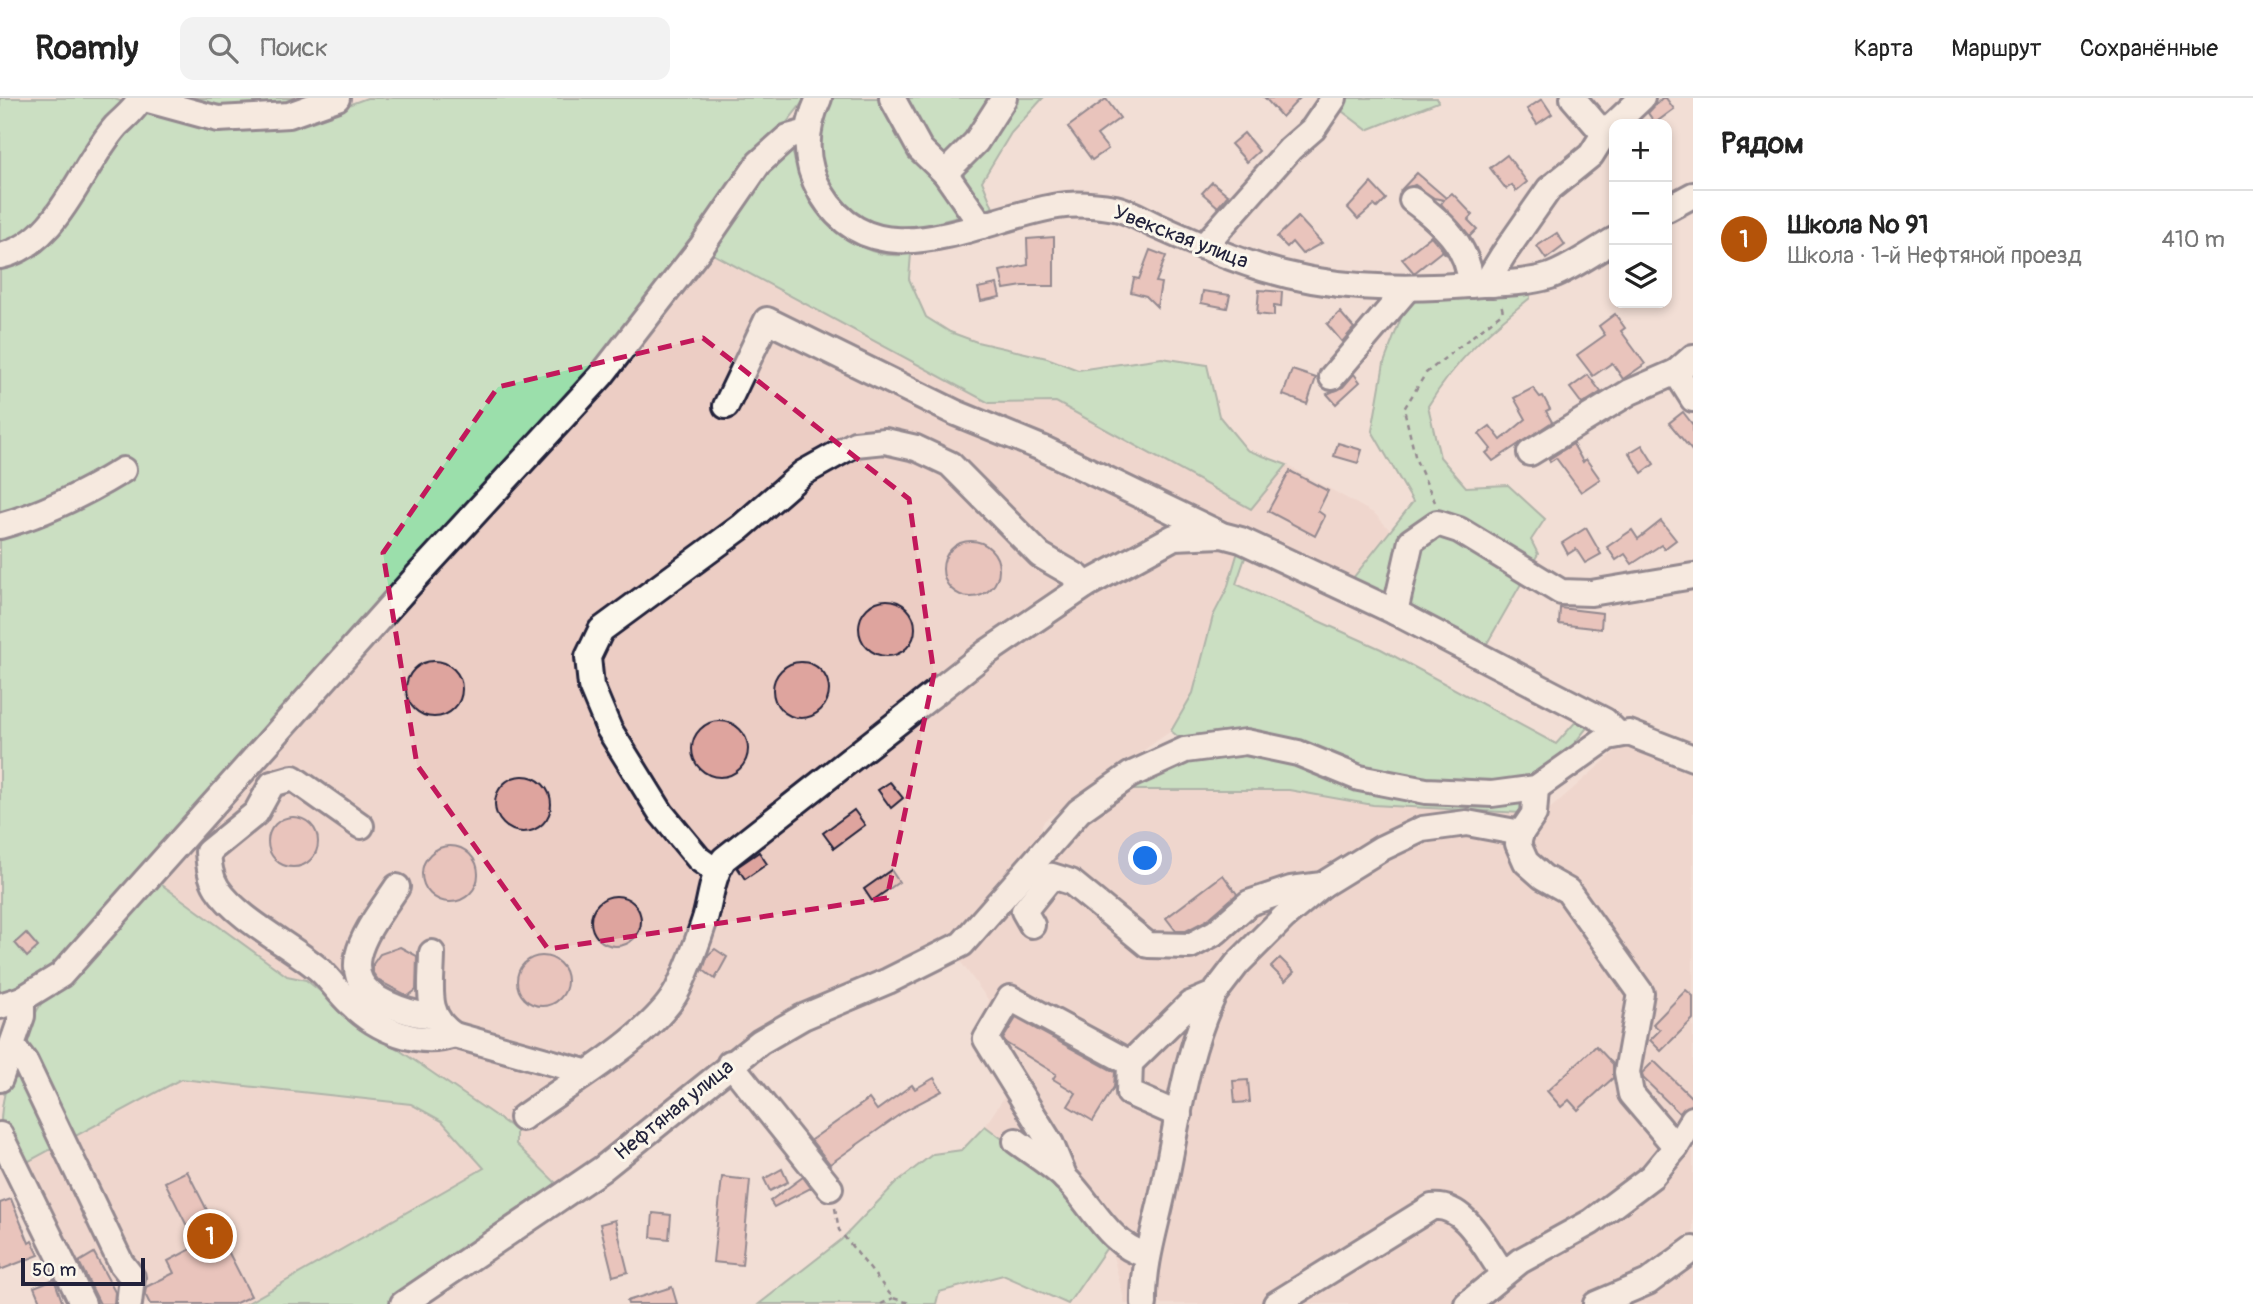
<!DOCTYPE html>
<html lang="ru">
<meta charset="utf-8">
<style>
:root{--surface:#fff;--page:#f2f2f2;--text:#222;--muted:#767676;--line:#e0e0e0;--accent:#b45309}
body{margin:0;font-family:Pangolin,sans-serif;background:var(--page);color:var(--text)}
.controls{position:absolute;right:21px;top:21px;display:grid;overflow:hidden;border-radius:14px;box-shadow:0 4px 10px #0003}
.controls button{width:63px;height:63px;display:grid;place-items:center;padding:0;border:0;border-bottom:2px solid var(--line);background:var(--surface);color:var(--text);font:35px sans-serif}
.scale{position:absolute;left:21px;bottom:18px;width:124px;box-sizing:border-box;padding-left:7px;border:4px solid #22223b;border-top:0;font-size:19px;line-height:24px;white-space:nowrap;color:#22223b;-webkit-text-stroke:5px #fbf7ec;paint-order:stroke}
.you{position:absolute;left:1146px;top:761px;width:24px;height:24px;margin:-18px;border:5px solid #fff;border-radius:50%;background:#1a73e8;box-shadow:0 0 0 10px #1a73e833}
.badge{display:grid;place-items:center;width:46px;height:46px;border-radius:50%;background:var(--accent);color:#fff;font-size:23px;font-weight:700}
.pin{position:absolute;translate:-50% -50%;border:4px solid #fff;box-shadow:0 2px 7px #0006}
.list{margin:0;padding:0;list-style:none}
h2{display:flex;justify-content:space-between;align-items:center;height:91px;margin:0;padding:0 28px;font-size:30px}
h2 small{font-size:23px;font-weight:400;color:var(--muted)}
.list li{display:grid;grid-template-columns:46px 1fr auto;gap:21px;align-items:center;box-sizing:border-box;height:98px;padding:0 28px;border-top:2px solid var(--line)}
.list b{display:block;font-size:26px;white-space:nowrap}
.list p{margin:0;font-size:23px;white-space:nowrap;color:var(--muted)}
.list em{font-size:23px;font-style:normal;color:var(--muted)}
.icon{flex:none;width:38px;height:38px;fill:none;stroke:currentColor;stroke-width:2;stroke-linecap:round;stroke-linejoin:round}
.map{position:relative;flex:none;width:1693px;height:1206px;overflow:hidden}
header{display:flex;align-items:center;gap:42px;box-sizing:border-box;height:98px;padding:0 35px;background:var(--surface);border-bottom:2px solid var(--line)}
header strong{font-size:33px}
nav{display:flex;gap:38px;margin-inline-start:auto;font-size:24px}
.search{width:490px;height:63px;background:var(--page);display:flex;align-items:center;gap:18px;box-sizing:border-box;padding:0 24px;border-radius:14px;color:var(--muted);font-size:26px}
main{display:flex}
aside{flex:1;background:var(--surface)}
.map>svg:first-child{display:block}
</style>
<header>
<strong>Roamly</strong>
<div class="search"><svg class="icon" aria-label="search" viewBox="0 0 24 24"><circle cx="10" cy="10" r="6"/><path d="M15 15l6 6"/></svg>Поиск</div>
<nav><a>Карта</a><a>Маршрут</a><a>Сохранённые</a></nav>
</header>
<main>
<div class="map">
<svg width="1693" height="1206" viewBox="0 0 1693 1206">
<rect width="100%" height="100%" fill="#f2ded5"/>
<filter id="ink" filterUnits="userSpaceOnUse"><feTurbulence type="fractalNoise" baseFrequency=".0143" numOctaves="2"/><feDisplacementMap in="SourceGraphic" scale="14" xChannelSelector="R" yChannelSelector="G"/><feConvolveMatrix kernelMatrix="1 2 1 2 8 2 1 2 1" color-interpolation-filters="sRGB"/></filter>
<g filter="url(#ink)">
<g fill="#eccdc4">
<polygon points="713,156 989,305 1056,304 1251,411 1287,367 1375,416 1390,432 1350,484 1244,434 1227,491 1213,518 1193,595 1171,633 1044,723 1033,750 964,828 928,855 705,979 559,1088 516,1045 516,1032 367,930 306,882 287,879 158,784 610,287"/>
<polygon points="1625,645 1693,677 1693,1206 1125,1206 1110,1145 1053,1079 985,1028 1009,992 974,944 989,903 960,863 1036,772 1126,692 1289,692 1373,707 1544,716"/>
<polygon points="181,981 411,1006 442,1023 485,1070 246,1206 88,1206 20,1068"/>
</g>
<g fill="#9bdfab" stroke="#5e8073" stroke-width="2">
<polygon points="0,0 112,0 173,22 218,32 294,27 367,0 806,0 600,263 53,870 0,899"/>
<path d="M170 0H302C261 16 213 9 170 0Z"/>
<polygon points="829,0 1043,0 1011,35 982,83 993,110 900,134 857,121 821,77 816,49"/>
<polygon points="1333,0 1437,0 1438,4 1367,32 1338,10"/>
<path d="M790 51C799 62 796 75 802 87 822 126 863 165 911 156L909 181 926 219 950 234 977 244 1047 260 1078 272 1162 260 1207 267 1219 318 1247 352 1287 367 1251 411 1056 304 989 305 713 156 751 85Z"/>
<path d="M1529 191 1530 200C1487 234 1457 261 1428 308L1440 359 1466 389 1508 387 1545 421 1531 442 1538 456 1485 549 1350 484 1413 404 1372 333 1384 265 1409 199Z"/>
<polygon points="1239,450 1247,454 1236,486 1381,551 1556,646 1579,620 1590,626 1569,652 1521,684 1428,683 1363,670 1299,642 1244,634 1186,645 1171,633 1193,595 1213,518 1227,491"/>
<polygon points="1248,653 1521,703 1521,715 1373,707 1289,692 1126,692 1190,661"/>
<path d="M158 784 287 878 306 882 367 930 516 1032V1046L559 1088 388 1206H246L484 1070 442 1023 411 1006 181 981 20 1068C13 1055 4 1041 1 1028 0 988 26 927 48 895Z"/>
<polygon points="985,1028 1053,1079 1110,1145 1068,1206 1003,1177 939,1194 936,1206 759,1206 841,1142 897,1084 933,1056 962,1052"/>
</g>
<g fill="#dea49e" stroke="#22223b" stroke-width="2">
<polygon points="1265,0 1300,0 1282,19"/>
<polygon points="1662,0 1666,0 1674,11 1655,25 1648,15"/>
<polygon points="1106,1 1120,20 1097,37 1108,51 1092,62 1068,29"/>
<polygon points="1542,1 1552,16 1537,26 1527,11"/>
<polygon points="1244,35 1259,53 1247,64 1231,46"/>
<polygon points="1507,57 1527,84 1516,93 1512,87 1506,91 1490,70"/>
<polygon points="1417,75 1446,100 1452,95 1473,117 1468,122 1477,131 1470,138 1441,106 1444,102 1434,100 1415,87 1400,93"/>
<polygon points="1212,84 1228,97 1218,109 1202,95"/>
<polygon points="1371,85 1386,101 1377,110 1374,107 1358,121 1348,110"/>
<polygon points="1298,119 1322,145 1302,156 1292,144 1287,149 1277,139"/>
<polygon points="1557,135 1565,147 1546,161 1537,148"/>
<polygon points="1431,138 1447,157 1442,153 1414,175 1402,161"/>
<polygon points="1054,139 1054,188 1023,188 1004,191 1000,173 1028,167 1027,141"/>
<polygon points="1150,152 1166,158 1156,184 1161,185 1157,209 1146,198 1131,194 1134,180 1139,181"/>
<polygon points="997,186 1000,199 981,203 978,190"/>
<polygon points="1259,192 1282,194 1281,209 1274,208 1274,218 1257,216"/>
<polygon points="1203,193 1230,197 1227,210 1201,205"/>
<polygon points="1340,214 1354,230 1342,244 1327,226"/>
<polygon points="1615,216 1625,230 1621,233 1645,266 1623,281 1612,265 1593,278 1577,257 1605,237 1599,228"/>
<polygon points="1292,272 1316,280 1307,306 1283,297"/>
<polygon points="1354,276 1360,284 1336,306 1327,296 1343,289"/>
<polygon points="1588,277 1601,294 1582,306 1570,290"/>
<polygon points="1533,290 1540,299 1543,298 1550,311 1546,313 1552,324 1493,363 1486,355 1491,351 1479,336 1490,328 1501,342 1526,321 1514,300"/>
<polygon points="1683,314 1693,327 1693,354 1669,325"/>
<polygon points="1338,345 1362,352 1358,365 1334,358"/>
<polygon points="1573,346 1583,364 1586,361 1600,381 1581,394 1556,360 1550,364 1549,361"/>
<polygon points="1642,347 1654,366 1642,375 1629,355"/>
<polygon points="1290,373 1328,393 1318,413 1325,418 1315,438 1268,413"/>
<polygon points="1661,423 1676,442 1664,451 1661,447 1632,466 1625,456 1616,462 1607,449 1632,432 1638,441"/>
<polygon points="1586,430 1601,456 1585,465 1576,451 1568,456 1562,445"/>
<circle cx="971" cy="471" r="28"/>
<circle cx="887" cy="530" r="28"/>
<polygon points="1560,510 1602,515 1601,531 1559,526"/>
<circle cx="434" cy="591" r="28"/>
<circle cx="801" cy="592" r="28"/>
<circle cx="720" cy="651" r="28"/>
<circle cx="523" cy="706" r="28"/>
<polygon points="890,684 903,700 891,710 878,692"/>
<polygon points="854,712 865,727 834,750 823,735"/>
<circle cx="293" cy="744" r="25"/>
<circle cx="450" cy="776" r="28"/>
<polygon points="759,754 767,766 745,781 737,769"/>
<polygon points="891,772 899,784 872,803 864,791"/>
<polygon points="1223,777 1237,796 1207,822 1186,833 1176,833 1166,820"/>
<circle cx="616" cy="823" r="25"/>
<polygon points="26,835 38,849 27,859 15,845"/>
<polygon points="400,849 417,858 416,892 408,898 379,883 373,875 373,866 380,856"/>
<polygon points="715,851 727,859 715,881 703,872 708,857"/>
<circle cx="542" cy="883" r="25"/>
<polygon points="1280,860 1294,874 1285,883 1271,869"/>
<polygon points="1686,892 1693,898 1693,921 1661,953 1650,942 1660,932 1653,926"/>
<polygon points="1016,920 1115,974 1114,989 1093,1023 1068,1008 1076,995 1053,981 1056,976 1006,945 1003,941"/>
<polygon points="1596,948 1613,966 1613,980 1578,1012 1569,1002 1561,1009 1547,993"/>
<polygon points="1654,963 1693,1001 1693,1006 1679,1015 1643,980 1642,975"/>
<polygon points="934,980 942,993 906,1012 830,1066 811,1042 869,1001 877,1012 912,987 915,991"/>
<polygon points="1248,982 1250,1004 1235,1005 1233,983"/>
<polygon points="782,1071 788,1084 770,1093 764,1081"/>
<polygon points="187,1073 251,1198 234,1206 150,1206 145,1196 146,1189 174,1175 168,1163 197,1148 165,1084"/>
<polygon points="722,1079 750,1082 742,1167 713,1164"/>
<polygon points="803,1079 811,1090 774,1109 770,1103"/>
<polygon points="11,1101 29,1145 32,1143 39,1157 0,1172 0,1105"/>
<polygon points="653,1115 671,1117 669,1141 651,1139"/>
<polygon points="615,1122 628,1174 613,1178 600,1126"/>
<polygon points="94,1155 115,1194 114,1206 100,1206 79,1164"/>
<polygon points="54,1181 63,1206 41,1206 34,1189"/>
<polygon points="672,1189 677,1206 628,1206 627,1203"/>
</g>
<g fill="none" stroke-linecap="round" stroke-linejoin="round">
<g stroke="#22223b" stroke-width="30">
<g id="minor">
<polyline points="141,0 218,21 289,17 337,0"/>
<path d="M819 0C804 33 803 63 821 95 875 186 980 120 1058 108 1076 105 1097 107 1115 110 1130 113 1145 123 1159 129 1188 142 1217 155 1247 165 1323 192 1402 193 1482 186 1504 185 1528 185 1550 178 1572 170 1594 154 1614 142"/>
<polyline points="892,0 920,51 945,75 982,128"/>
<polyline points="1573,0 1604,36"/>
<polyline points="945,75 976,44 1004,0"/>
<path d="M1412 102C1442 124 1469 148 1471 187"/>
<polyline points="1667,111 1693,97"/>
<polyline points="1203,149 1290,51 1313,31 1334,0"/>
<path d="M0 158C59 146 80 69 116 28 126 18 134 13 141 0"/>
<polyline points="1492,186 1492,175 1503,157 1549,91 1591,57 1604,36 1642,0"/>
<polyline points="1676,274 1693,301"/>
<polyline points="1332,279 1407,191"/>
<polyline points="726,308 767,222 956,315 1044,351 1218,435"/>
<polyline points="1530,355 1630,294 1676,274 1693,259"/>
<path d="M0 428C44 416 84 396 123 372"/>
<polyline points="1395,514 1411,443 1437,425 1459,432 1561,494 1591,495 1693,478"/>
<polyline points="1536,690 1534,716 1521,735 1518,746 1526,764 1543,779 1568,793 1641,895 1627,974 1631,996 1676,1049"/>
<path d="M361 728 293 680 272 686 256 715 208 754C209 766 210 779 217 790 239 823 293 848 322 874 332 884 340 896 351 906 376 931 419 950 454 937"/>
<polyline points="716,773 699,761 661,715 609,631 591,588 588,559 601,532 741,429 803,375 855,346 885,343 916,350 950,366 1040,457 1078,479 1086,487"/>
<path d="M397 789C372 827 327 877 386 905 399 911 418 918 433 917"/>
<polyline points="1032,827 1024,813 1052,778 1071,784 1148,847 1190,848 1216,834 1249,805 1291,791 1322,787 1382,750 1422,731 1467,725 1521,735"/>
<path d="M432 855C432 888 423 917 454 937L585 974"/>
<polyline points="0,908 22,901 61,877 418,477 601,278 702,148 759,65 788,39 807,34"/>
<polyline points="13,948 25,964 121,1165 132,1179 129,1206"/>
<polyline points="730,965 830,1090"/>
<polyline points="1130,965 1129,995 1179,1017"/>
<polyline points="0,981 22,918 22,901"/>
<path d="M522 1020C565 988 654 938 678 891 688 870 698 843 705 821 711 800 712 778 724 761L986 555 1086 487 1174 439 1222 437 1241 442 1395 514 1605 623 1618 636"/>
<polyline points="0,1037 83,1206"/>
<path d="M1016 1043C1032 1055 1050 1066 1064 1079 1092 1105 1107 1146 1146 1157"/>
<polyline points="1065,1080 1051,1046 986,941 1010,900 1130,965 1190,906 1214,896 1237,866 1284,819 1322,787"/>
<polyline points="403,1206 602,1071 760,944 803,919 888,883 962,846 1079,713 1130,677 1185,652 1246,644 1298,655 1359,680 1426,693 1492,696 1536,690 1608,639 1629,635 1693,660"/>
<path d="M1144 1206C1143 1165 1156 1129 1164 1089 1178 1023 1185 957 1214 896"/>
<path d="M1276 1206 1432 1109C1466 1105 1485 1151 1503 1175"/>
<polyline points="1467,1206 1520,1163 1591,1124 1652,1078 1676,1049 1693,1021"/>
<polyline points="1596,1206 1648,1184 1693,1151"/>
</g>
</g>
<g stroke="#22223b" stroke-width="2.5" stroke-dasharray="5 5" stroke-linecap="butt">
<polyline points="1435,404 1416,362 1404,311 1426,275 1503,214 1501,205"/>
<polyline points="835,1110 839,1132 893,1200 912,1206"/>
<polyline points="881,1206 893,1200"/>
</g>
<use href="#minor" stroke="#fbf7ec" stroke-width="24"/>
</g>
</g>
<path d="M0 0H1693V1206H0ZM703 240 909 401 934 576 887 800 548 851 417 667 383 455 498 289Z" fill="#f2ded5" fill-opacity=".55" fill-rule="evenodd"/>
<path fill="none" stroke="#c2185b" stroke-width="5" stroke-dasharray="14 9" stroke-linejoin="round" d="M703 240 909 401 934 576 887 800 548 851 417 667 383 455 498 289Z"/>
<g text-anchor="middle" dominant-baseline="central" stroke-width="6" stroke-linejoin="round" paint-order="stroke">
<g font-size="21" fill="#22223b" stroke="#fbf7ec">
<text transform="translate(1181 139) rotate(21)">Увекская улица</text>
<text transform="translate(674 1012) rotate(-39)">Нефтяная улица</text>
</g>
</g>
</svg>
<div class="controls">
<button>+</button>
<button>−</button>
<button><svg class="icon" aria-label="layers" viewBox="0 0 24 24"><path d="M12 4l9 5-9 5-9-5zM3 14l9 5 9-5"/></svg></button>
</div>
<div class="scale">50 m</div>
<div class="you"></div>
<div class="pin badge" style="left:210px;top:1138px">1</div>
</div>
<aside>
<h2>Рядом<small></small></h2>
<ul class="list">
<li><span class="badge">1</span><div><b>Школа № 91</b><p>Школа · 1-й Нефтяной проезд</p></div><em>410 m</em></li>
</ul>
</aside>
</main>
